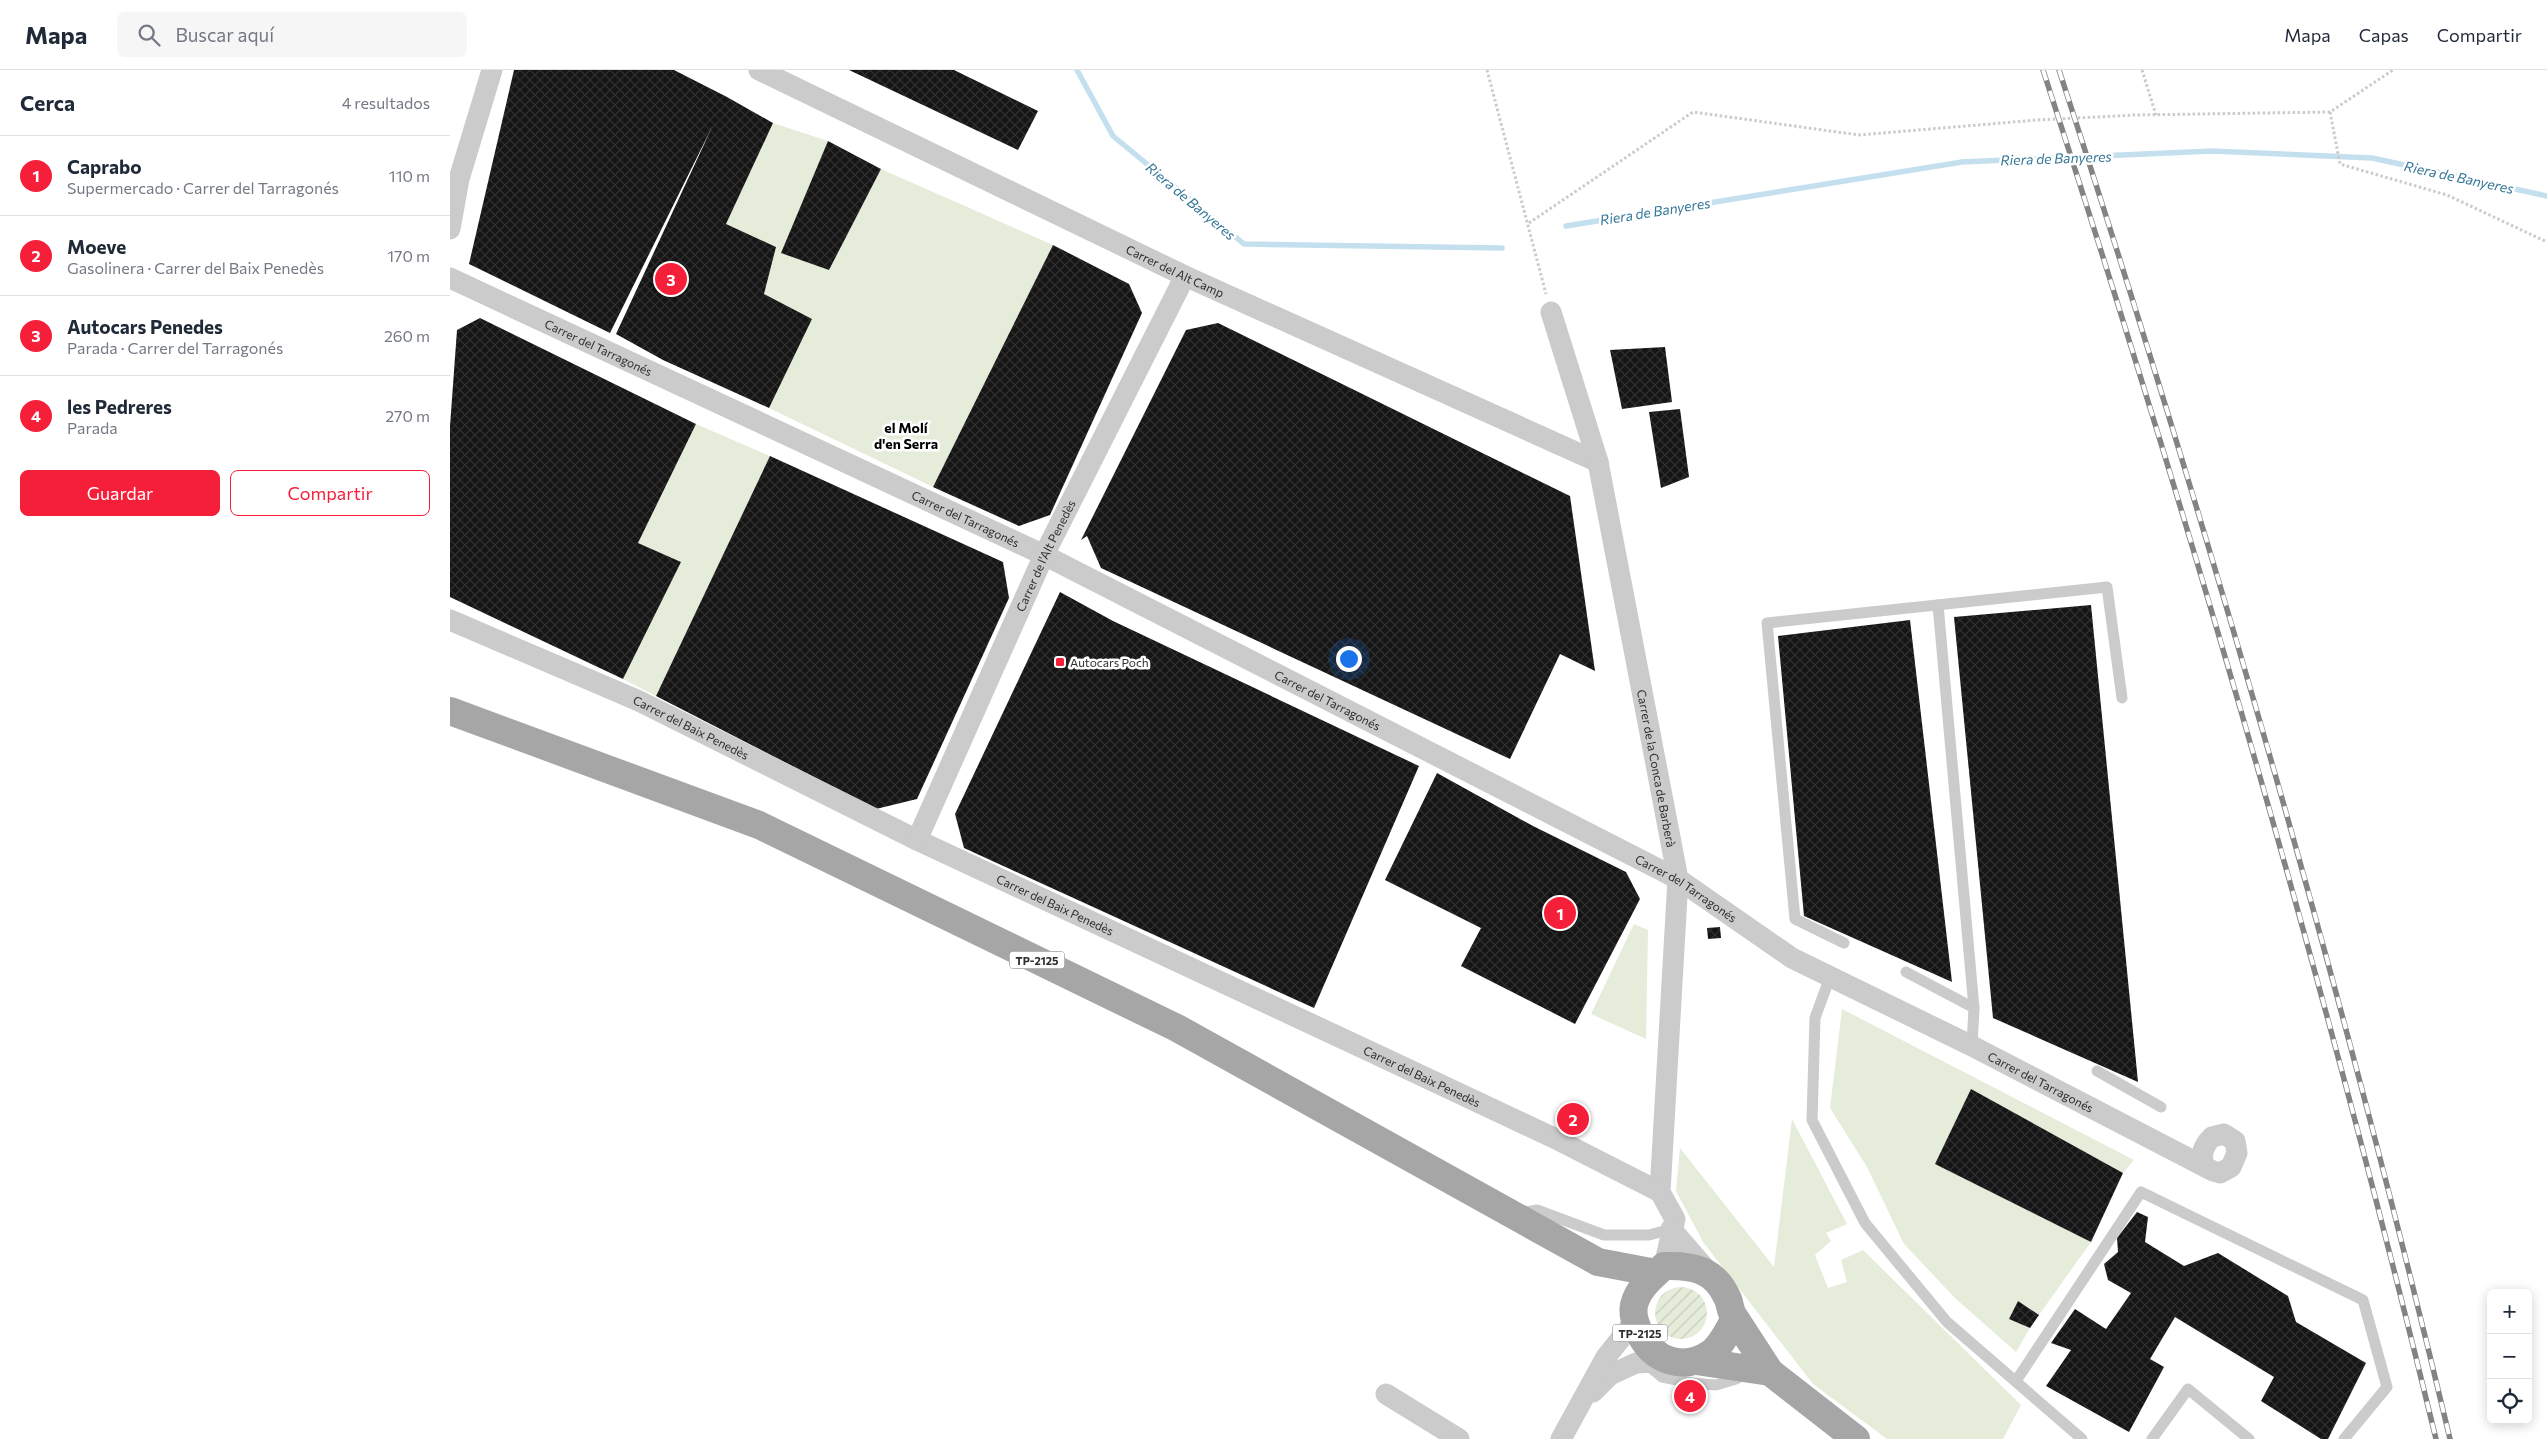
<!DOCTYPE html>
<html lang="es">
<meta charset="utf-8">
<style>
:root{--surface:#fff;--page:#f6f6f7;--text:#1f2937;--muted:#747a83;--line:#e0e1e3;--accent:#f61f39}
body{margin:0;font-family:Commissioner,sans-serif;background:var(--page);color:var(--text)}
.controls{position:absolute;right:15px;bottom:15px;display:grid;overflow:hidden;border-radius:8px;box-shadow:0 2px 12px #0003}
.controls button{width:45px;height:45px;display:grid;place-items:center;padding:0;border:0;border-bottom:1px solid var(--line);background:var(--surface);color:var(--text);font:25px sans-serif}
.you{position:absolute;left:898px;top:588px;width:18px;height:18px;margin:-12px;border:4px solid #fff;border-radius:50%;background:#1a73e8;box-shadow:0 0 0 8px #1a73e833}
.badge{display:grid;place-items:center;width:32px;height:32px;border-radius:50%;background:var(--accent);color:#fff;font-size:16px;font-weight:700}
.pin{position:absolute;translate:-50% -50%;border:2px solid #fff;box-shadow:0 1px 5px #0006}
.list{margin:0;padding:0;list-style:none}
h2{display:flex;justify-content:space-between;align-items:center;height:65px;margin:0;padding:0 20px;font-size:21px}
h2 small{font-size:16px;font-weight:400;color:var(--muted)}
.list li{display:grid;grid-template-columns:32px 1fr auto;gap:15px;align-items:center;box-sizing:border-box;height:80px;padding:0 20px;border-top:1px solid var(--line)}
.list b{display:block;font-size:19px;white-space:nowrap}
.list p{margin:0;font-size:16px;white-space:nowrap;color:var(--muted)}
.list em{font-size:16px;font-style:normal;color:var(--muted)}
.actions{display:flex;gap:10px;padding:15px 20px}
.actions a{flex:1;padding:11px 0;border:1px solid var(--accent);border-radius:8px;text-align:center;font-size:18px;color:var(--accent)}
.actions .main{background:var(--accent);color:#fff}
.icon{flex:none;width:28px;height:28px;fill:none;stroke:currentColor;stroke-width:2;stroke-linecap:round;stroke-linejoin:round}
.map{position:relative;flex:none;width:2097px;height:1369px;overflow:hidden}
header{display:flex;align-items:center;gap:30px;box-sizing:border-box;height:70px;padding:0 25px;background:var(--surface);border-bottom:1px solid var(--line)}
header strong{font-size:24px}
nav{display:flex;gap:28px;margin-inline-start:auto;font-size:18px}
.search{width:350px;height:45px;background:var(--page);display:flex;align-items:center;gap:12px;box-sizing:border-box;padding:0 18px;border-radius:8px;color:var(--muted);font-size:19px}
main{display:flex}
aside{flex:1;background:var(--surface)}
.map>svg:first-child{display:block}
</style>
<header>
<strong>Mapa</strong>
<div class="search"><svg class="icon" aria-label="search" viewBox="0 0 24 24"><circle cx="10" cy="10" r="6"/><path d="M15 15l6 6"/></svg>Buscar aquí</div>
<nav><a>Mapa</a><a>Capas</a><a>Compartir</a></nav>
</header>
<main>
<aside>
<h2>Cerca<small>4 resultados</small></h2>
<ul class="list">
<li><span class="badge">1</span><div><b>Caprabo</b><p>Supermercado · Carrer del Tarragonés</p></div><em>110 m</em></li>
<li><span class="badge">2</span><div><b>Moeve</b><p>Gasolinera · Carrer del Baix Penedès</p></div><em>170 m</em></li>
<li><span class="badge">3</span><div><b>Autocars Penedes</b><p>Parada · Carrer del Tarragonés</p></div><em>260 m</em></li>
<li><span class="badge">4</span><div><b>les Pedreres</b><p>Parada</p></div><em>270 m</em></li>
</ul>
<div class="actions"><a class="main">Guardar</a><a>Compartir</a></div>
</aside>
<div class="map">
<svg width="2097" height="1369" viewBox="0 0 2097 1369">
<defs>
<pattern id="garden-furrows" width="10" height="10" patternUnits="userSpaceOnUse" patternTransform="scale(1.25)"><rect width="10" height="10" fill="#e5edda"/><path d="M-1 1l2-2M0 10L10 0M9 11l2-2" fill="none" stroke="#c5ccbb"/></pattern>
<pattern id="building-cross-hatch" width="8" height="8" patternUnits="userSpaceOnUse" patternTransform="scale(1.25)"><rect width="8" height="8" fill="#151515"/><path d="M0 0l8 8M0 8l8-8" fill="none" stroke="#2f2f2f"/></pattern>
</defs>
<rect width="100%" height="100%" fill="#fff"/>
<g fill="#e5edda">
<polygon points="323,53 378,71 379,200 431,99 603,175 483,417 319,338 314,224 326,177 276,154"/>
<polygon points="246,354 320,386 206,626 173,609 231,492 188,473"/>
<polygon points="1184,854 1198,860 1196,969 1141,944"/>
<polygon points="1392,939 1684,1090 1673,1103 1521,1020 1485,1094 1641,1172 1589,1245 1568,1231 1559,1249 1580,1258 1566,1282 1505,1228 1454,1174 1417,1097 1380,1038"/>
<polygon points="1342,1049 1397,1154 1376,1163 1381,1171 1365,1185 1378,1218 1397,1212 1391,1190 1413,1180 1571,1335 1553,1369 1437,1369 1363,1314 1253,1172 1226,1121 1230,1078 1324,1197"/>
</g>
<circle fill="url(#garden-furrows)" cx="1231" cy="1243" r="26"/>
<g fill="none" stroke-linecap="round" stroke-linejoin="round">
<g stroke="#c4e0ef" stroke-width="5.5">
<polyline points="627,0 663,66 794,174 1052,178"/>
<polyline points="1116,156 1512,92 1762,81 1922,88 2097,126"/>
</g>
</g>
<g fill="url(#building-cross-hatch)">
<polygon points="64,0 224,0 277,27 323,53 276,154 326,177 314,224 362,249 319,338 213,290 166,264 263,55 160,263 19,194"/>
<polygon points="399,0 504,0 588,41 568,80"/>
<polygon points="378,71 431,99 379,200 331,183"/>
<polygon points="603,175 679,214 692,243 600,445 569,456 483,417"/>
<polygon points="30,248 246,354 188,473 231,492 173,609 0,527 0,356 7,260"/>
<polygon points="768,253 1120,426 1145,601 1110,584 1060,689 651,498 637,466 631,470 736,260"/>
<polygon points="1215,277 1222,332 1172,339 1160,280"/>
<polygon points="1230,339 1239,407 1211,418 1199,342"/>
<polygon points="320,386 553,492 559,528 467,729 426,739 206,626"/>
<polygon points="610,522 663,551 969,696 864,938 514,778 505,744"/>
<polygon points="1641,535 1688,1012 1543,948 1504,547"/>
<polygon points="1460,550 1502,912 1354,846 1328,566"/>
<polygon points="987,703 1083,756 1176,802 1190,829 1125,954 1011,896 1031,858 935,810"/>
<polygon points="1270,857 1271,868 1258,869 1257,858"/>
<polygon points="1521,1019 1673,1103 1641,1172 1485,1094"/>
<polygon points="1687,1142 1698,1147 1695,1172 1734,1196 1768,1183 1838,1226 1846,1252 1916,1293 1878,1369 1871,1369 1811,1331 1824,1307 1725,1247 1700,1289 1714,1297 1679,1362 1596,1316 1621,1280 1601,1273 1625,1239 1656,1259 1681,1223 1658,1210 1654,1194 1668,1182 1667,1168"/>
<polygon points="1568,1231 1589,1245 1580,1258 1559,1249"/>
</g>
<g fill="none" stroke-linecap="round" stroke-linejoin="round">
<g stroke="#cbcbcb" stroke-width="3" stroke-dasharray="2.5 2.5" stroke-linecap="butt">
<polyline points="1037,0 1096,224"/>
<polyline points="1692,0 1706,45"/>
<polyline points="1880,42 1890,94 1997,125 2097,172"/>
<polyline points="1079,153 1243,42 1409,65 1587,50 1685,45 1880,42 1943,0"/>
</g>
<g stroke="#cbcbcb" stroke-width="11">
<polyline points="1488,535 1524,938 1522,976"/>
<polyline points="1394,873 1345,849 1317,553 1657,517 1672,628"/>
<polyline points="1456,902 1524,938"/>
<polyline points="1380,907 1365,948 1362,1050 1415,1153 1497,1252 1632,1369"/>
<polyline points="1647,1001 1711,1037"/>
<polyline points="1068,1143 1087,1140 1154,1165 1199,1165 1221,1159"/>
<polyline points="1195,1293 1212,1307 1242,1313 1266,1315 1286,1309 1295,1304"/>
<polyline points="1566,1311 1691,1122 1913,1230 1937,1317 1894,1369"/>
<polyline points="1702,1369 1738,1319 1799,1369"/>
</g>
<g stroke="#cbcbcb" stroke-width="21">
<path id="s1" d="M309 0 735 206 1148 392"/>
<polyline points="0,159 9,109 42,0"/>
<path id="s2" d="M0 208 594 485 1228 809 1342 888 1522 976 1763 1101 1770 1103 1781 1097 1787 1083 1785 1071 1774 1064 1762 1067C1754 1075 1749 1085 1755 1097"/>
<path id="s3" d="M1101 242 1148 392 1228 809 1210 1122 1225 1149 1214 1196"/>
<path id="s4" d="M0 550 189 631 467 770 934 988 1104 1068 1210 1122"/>
<path id="s5" d="M467 770 594 485 735 206"/>
<polyline points="1221,1159 1261,1205"/>
<polyline points="1143,1322 1160,1305 1186,1293 1223,1291"/>
<polyline points="936,1324 1009,1369"/>
<polyline points="1111,1369 1156,1287 1184,1252"/>
</g>
<g stroke="#a6a6a6" stroke-width="28">
<polyline points="0,641 309,755 727,958 1148,1192 1206,1203"/>
<path d="M1285 1248C1279 1259 1272 1275 1261 1283 1235 1301 1204 1292 1190 1264 1186 1255 1182 1246 1184 1235 1188 1218 1202 1207 1214 1196 1242 1195 1264 1199 1277 1227 1281 1234 1279 1241 1285 1248L1320 1302 1406 1369"/>
<polyline points="1246,1291 1320,1302"/>
</g>
<g stroke="#838383" stroke-width="5.5">
<g id="rail">
<path d="M1593 0C1740 452 1874 907 1986 1369"/>
<path d="M1609 0C1756 451 1890 907 2000 1369"/>
</g>
</g>
<use href="#rail" stroke="#fff" stroke-width="4" stroke-dasharray="11" stroke-linecap="butt"/>
</g>
<rect fill="#f61f39" stroke="#fff" stroke-width="2" x="605" y="587" width="10" height="10" rx="2.5"/>
<g text-anchor="middle" dominant-baseline="central" stroke-width="5" stroke-linejoin="round" paint-order="stroke">
<g fill="#fff" stroke="#6d6d6d" stroke-width="1">
<rect x="559.5" y="881.5" width="55" height="17" rx="4"/>
<rect x="1162.5" y="1254.5" width="55" height="17" rx="4"/>
</g>
<g font-size="11" font-weight="bold" fill="#2e2e2e">
<text x="587" y="890">TP-2125</text>
<text x="1190" y="1263">TP-2125</text>
</g>
<g font-size="12" fill="#2e2e2e" stroke="#fff">
<text stroke="none"><textPath href="#s1" startOffset="462">Carrer del Alt Camp</textPath></text>
<text stroke="none"><textPath href="#s2" startOffset="164">Carrer del Tarragonés</textPath></text>
<text stroke="none"><textPath href="#s2" startOffset="569">Carrer del Tarragonés</textPath></text>
<text stroke="none"><textPath href="#s5" startOffset="312">Carrer de l'Alt Penedès</textPath></text>
<text stroke="none"><textPath href="#s2" startOffset="974">Carrer del Tarragonés</textPath></text>
<text stroke="none"><textPath href="#s4" startOffset="264">Carrer del Baix Penedès</textPath></text>
<text stroke="none"><textPath href="#s3" startOffset="469">Carrer de la Conca de Barberà</textPath></text>
<text stroke="none"><textPath href="#s2" startOffset="1379">Carrer del Tarragonés</textPath></text>
<text stroke="none"><textPath href="#s4" startOffset="669">Carrer del Baix Penedès</textPath></text>
<text stroke="none"><textPath href="#s4" startOffset="1074">Carrer del Baix Penedès</textPath></text>
<text stroke="none"><textPath href="#s2" startOffset="1784">Carrer del Tarragonés</textPath></text>
</g>
<g font-size="12" fill="#2e2e2e" stroke="#fff" text-anchor="start">
<text x="620" y="592">Autocars Poch</text>
</g>
<g font-size="14" font-style="italic" fill="#347697" stroke="#fff">
<text transform="translate(1606 88) rotate(-2)">Riera de Banyeres</text>
<text transform="translate(2009 107) rotate(12)">Riera de Banyeres</text>
<text transform="translate(741 131) rotate(40)">Riera de Banyeres</text>
<text transform="translate(1205 141) rotate(-9)">Riera de Banyeres</text>
</g>
<g font-size="14" font-weight="bold" fill="#000" stroke="#fff">
<text x="456" y="357">el Molí<tspan x="456" dy="16">d'en Serra</tspan></text>
</g>
</g>
</svg>
<div class="controls">
<button>+</button>
<button>−</button>
<button><svg class="icon" aria-label="locate" viewBox="0 0 24 24"><circle cx="12" cy="12" r="6"/><path d="M12 2v4M12 18v4M2 12h4M18 12h4"/></svg></button>
</div>
<div class="you"></div>
<div class="pin badge" style="left:1110px;top:843px">1</div>
<div class="pin badge" style="left:1123px;top:1049px">2</div>
<div class="pin badge" style="left:221px;top:209px">3</div>
<div class="pin badge" style="left:1240px;top:1326px">4</div>
</div>
</main>
